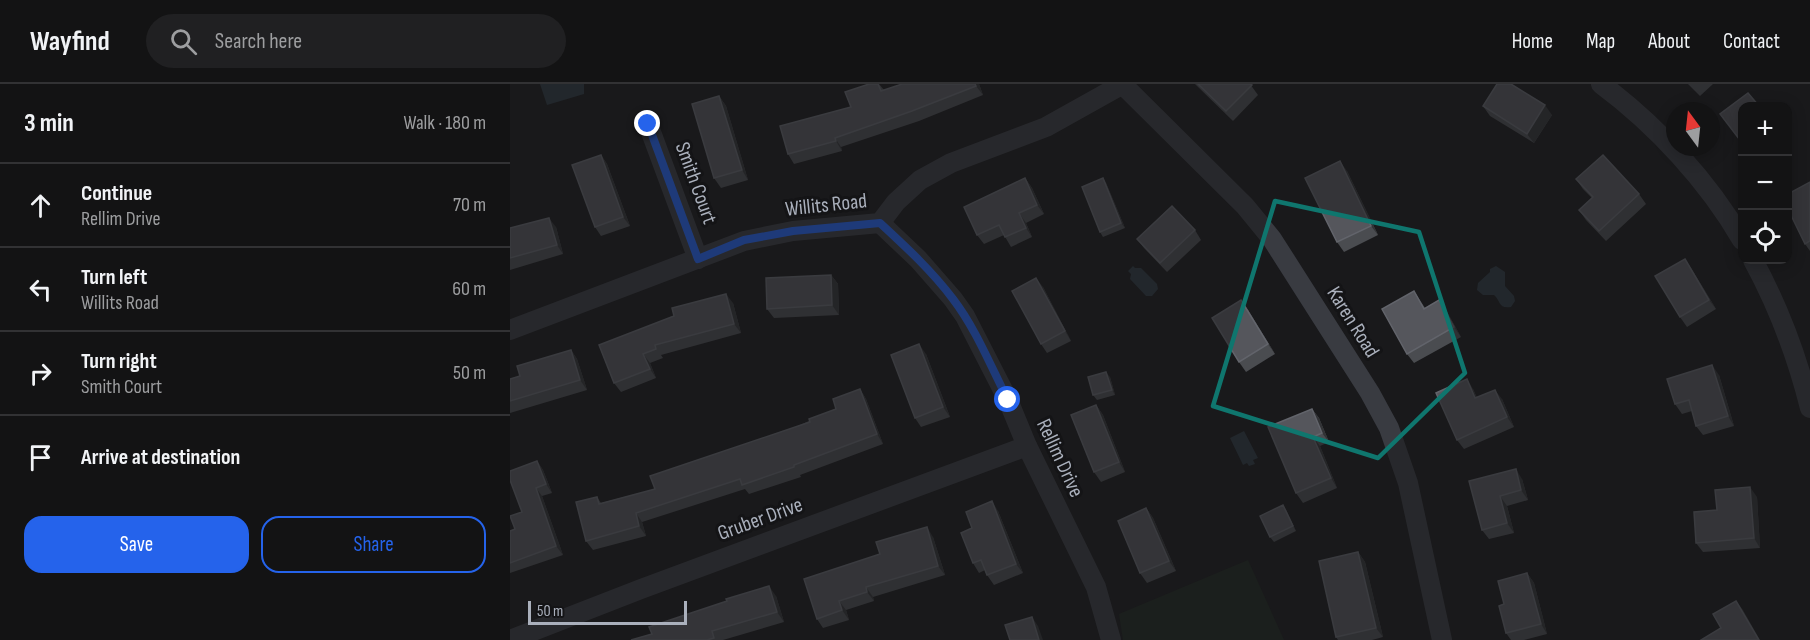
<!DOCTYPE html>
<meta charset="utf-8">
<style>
:root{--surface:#131314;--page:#202022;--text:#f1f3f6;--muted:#9d9ea0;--line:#323234;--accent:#2563eb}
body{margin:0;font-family:"Sofia Sans Condensed",sans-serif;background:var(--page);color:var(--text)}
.controls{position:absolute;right:18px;top:18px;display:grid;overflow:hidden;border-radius:12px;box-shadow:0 3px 15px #0003}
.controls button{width:54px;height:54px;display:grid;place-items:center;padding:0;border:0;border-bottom:2px solid var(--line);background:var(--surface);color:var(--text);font:30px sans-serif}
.compass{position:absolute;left:1156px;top:18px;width:54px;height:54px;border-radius:50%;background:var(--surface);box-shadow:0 3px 15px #0003;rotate:345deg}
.scale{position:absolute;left:18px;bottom:15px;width:159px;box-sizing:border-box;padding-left:6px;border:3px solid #aab0bc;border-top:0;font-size:16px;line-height:21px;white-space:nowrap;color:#aab0bc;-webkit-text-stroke:4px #141416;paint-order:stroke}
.stop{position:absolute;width:18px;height:18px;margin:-14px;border:4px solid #2563eb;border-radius:50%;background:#fff}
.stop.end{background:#2563eb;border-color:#fff;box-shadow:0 2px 6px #0008}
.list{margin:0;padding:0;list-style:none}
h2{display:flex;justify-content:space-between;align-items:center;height:78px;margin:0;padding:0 24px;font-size:26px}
h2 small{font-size:20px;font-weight:400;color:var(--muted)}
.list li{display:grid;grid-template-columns:39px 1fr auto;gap:18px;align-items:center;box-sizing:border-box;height:84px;padding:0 24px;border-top:2px solid var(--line)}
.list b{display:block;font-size:22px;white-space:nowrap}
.list p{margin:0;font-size:20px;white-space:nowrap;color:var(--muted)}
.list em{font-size:20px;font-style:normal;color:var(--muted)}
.actions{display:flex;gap:12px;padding:18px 24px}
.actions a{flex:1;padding:14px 0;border:2px solid var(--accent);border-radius:18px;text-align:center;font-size:21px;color:var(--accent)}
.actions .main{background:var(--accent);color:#fff}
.icon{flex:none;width:33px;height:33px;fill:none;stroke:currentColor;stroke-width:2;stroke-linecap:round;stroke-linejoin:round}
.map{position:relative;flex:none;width:1300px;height:556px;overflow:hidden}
header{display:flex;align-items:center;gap:36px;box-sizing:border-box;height:84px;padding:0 30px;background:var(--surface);border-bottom:2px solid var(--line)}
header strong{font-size:28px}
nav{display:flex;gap:33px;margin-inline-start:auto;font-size:21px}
.search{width:420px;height:54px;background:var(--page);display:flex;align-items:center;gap:15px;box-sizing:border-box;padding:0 21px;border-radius:33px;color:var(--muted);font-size:22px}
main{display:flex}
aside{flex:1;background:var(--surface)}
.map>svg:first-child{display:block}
</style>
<header>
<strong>Wayfind</strong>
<div class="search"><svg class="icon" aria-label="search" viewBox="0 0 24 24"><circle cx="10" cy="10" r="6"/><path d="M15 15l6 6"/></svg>Search here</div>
<nav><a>Home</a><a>Map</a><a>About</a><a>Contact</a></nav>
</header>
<main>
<aside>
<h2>3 min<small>Walk · 180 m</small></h2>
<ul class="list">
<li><svg class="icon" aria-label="ahead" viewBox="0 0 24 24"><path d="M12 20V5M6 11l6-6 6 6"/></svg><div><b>Continue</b><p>Rellim Drive</p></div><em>70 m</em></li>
<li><svg class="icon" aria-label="left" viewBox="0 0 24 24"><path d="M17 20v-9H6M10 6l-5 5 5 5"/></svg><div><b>Turn left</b><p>Willits Road</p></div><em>60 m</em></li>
<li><svg class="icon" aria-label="right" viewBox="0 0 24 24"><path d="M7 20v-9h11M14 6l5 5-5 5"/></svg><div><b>Turn right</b><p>Smith Court</p></div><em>50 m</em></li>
<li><svg class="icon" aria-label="arrive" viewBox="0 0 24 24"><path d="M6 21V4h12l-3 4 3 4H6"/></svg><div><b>Arrive at destination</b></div></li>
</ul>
<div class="actions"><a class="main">Save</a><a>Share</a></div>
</aside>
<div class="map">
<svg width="1300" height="556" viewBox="0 0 1300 556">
<rect width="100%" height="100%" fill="#19191b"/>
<polygon fill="#1e271f" points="738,476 774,556 613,556 609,530"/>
<g fill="#2d3841">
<polygon points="30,0 74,0 74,10 37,21"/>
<polygon points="623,182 625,184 631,184 647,200 648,205 642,212 636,212 620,195 621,190 618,187"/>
<path d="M986 182 995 188V202L1004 212 1005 217 1001 223C988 225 991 217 984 211H973L967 206 968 199 980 188V185Z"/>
<polygon points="734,347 748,374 743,376 745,380 739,382 737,379 733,381 720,354"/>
</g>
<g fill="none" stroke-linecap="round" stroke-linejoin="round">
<g stroke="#393b41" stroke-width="20">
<path d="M1091 0C1146 41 1198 97 1232 156"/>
<polyline points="613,1 735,122 762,155 860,309 879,344 898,399 932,556"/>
<polyline points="138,40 188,175"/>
<polyline points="370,139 408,175 443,215 455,232 498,316 517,362 586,503 601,556"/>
<path d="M1243 176C1268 222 1287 272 1300 324"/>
<polyline points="0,246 234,157 283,147 370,139 386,118 410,96 441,79 536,43 613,0"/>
<polyline points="0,556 131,505 517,362"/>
</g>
</g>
<g fill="#4a4c50">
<polygon points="359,0 369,0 374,6 392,0 469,0 473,11 409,37 331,63 332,67 284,80 278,70 341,23"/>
<polygon points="685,0 740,0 748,11 723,37"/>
<polygon points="1178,0 1203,0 1190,12"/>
<polygon points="209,12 216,22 238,96 211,104 204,94"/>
<polygon points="973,22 1042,31 1024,59 980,32"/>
<polygon points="91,71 97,80 120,142 91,152 85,143"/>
<polygon points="837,87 868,151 834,168 827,158"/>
<polygon points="515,94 522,104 534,130 516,139 522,153 501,163 494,151 474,160 467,151"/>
<polygon points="593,94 596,99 615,144 593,153 590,148"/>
<polygon points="1066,95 1129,110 1136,120 1096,157 1076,136 1069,126 1082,114 1073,105"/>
<polygon points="1300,98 1300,167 1295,160"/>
<polygon points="46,143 53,170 0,186 0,144"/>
<polygon points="685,146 691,156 657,188 634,164 627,155"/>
<polygon points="1181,184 1206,225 1177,243 1170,233"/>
<polygon points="321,191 328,200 329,231 264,234 257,225"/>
<polygon points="533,203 561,257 537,269 531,260"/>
<polygon points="904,207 915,224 936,226 951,253 904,279 897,270"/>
<polygon points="223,219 231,249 151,271 153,274 140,279 146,294 111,308 104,299 89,261"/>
<polygon points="738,226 765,270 736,288 729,278"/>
<polygon points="61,266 67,275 77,306 0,329 0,295 10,292"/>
<polygon points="416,270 440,333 411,343 405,334"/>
<polygon points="1209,291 1224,342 1193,351 1186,342 1182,327 1172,330 1165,320"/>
<polygon points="600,293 605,311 587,316 583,311"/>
<polygon points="350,305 356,315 373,360 290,391 291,393 239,410 235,405 132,438 136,452 83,466 76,457 87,413 91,419 145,405 326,325"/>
<polygon points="963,305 967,314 992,315 1004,343 954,365 947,356"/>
<polygon points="586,321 593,331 615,388 591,398 584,388"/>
<polygon points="802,325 809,334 819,358 810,362 827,404 793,419 786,409"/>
<polygon points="27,377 33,386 42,409 32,412 53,471 0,489 0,447 5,445 12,428"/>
<polygon points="1012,395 1018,416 997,422 1004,449 979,455 972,446 959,397"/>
<polygon points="1247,413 1250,464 1193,468 1186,459"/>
<polygon points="636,424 643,434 666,487 637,499 630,489"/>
<polygon points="776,426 786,447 764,458 760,453"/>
<polygon points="488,427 513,489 484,501 477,491 475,486 469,489 463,479 462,444"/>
<polygon points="423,453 435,491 363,513 364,517 336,526 339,536 313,544 307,535 294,495"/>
<polygon points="848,468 855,478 873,553 862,556 828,556 826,553"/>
<polygon points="1017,489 1024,499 1037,550 1014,556 1001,556 996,549 994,520"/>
<polygon points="266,512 274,538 213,556 121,556"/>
</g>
<g fill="#323336">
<polygon points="465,0 469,0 473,11 466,2"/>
<polygon points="209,12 216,22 238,96 232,86"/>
<polygon points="1035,21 1042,31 1024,59 1017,50"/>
<polygon points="325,54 331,63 332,67 326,57"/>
<polygon points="91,71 97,80 120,142 113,133"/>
<polygon points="830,77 837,87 868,151 861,142"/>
<polygon points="515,94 522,104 534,130 527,121"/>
<polygon points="593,94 596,99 615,144 611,139"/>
<polygon points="509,129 516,139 522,153 516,144"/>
<polygon points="39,134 46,143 53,170 47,161"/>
<polygon points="1175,175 1181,184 1206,225 1199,216"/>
<polygon points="321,191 328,200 329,231 322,221"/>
<polygon points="526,194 533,203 561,257 555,247"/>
<polygon points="216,210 223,219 231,249 224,240"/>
<polygon points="731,216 738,226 765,270 758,260"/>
<polygon points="929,216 936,226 951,253 944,243"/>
<polygon points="409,260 416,270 440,333 433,323"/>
<polygon points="61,266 67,275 77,306 70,296"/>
<polygon points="133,270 140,279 146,294 140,285"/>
<polygon points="1202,281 1209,291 1224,342 1218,332"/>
<polygon points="596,288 600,293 605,311 602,306"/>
<polygon points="957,295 963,305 972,324 965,314"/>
<polygon points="350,305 356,315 373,360 367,350"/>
<polygon points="985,306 992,315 1004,343 997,333"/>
<polygon points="586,321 593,331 615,388 609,378"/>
<polygon points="802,325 809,334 819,358 812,349"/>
<polygon points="803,353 810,362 827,404 821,394"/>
<polygon points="27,377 33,386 42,409 36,400"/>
<polygon points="1006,385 1012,395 1018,416 1011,406"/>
<polygon points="1240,403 1247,413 1250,464 1244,454"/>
<polygon points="26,404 32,412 53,471 46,462"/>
<polygon points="990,412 997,422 1004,449 997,439"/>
<polygon points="482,417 488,427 513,489 506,480"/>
<polygon points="773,421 776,426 786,447 783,442"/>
<polygon points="636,424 643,434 666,487 659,477"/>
<polygon points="126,429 132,438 136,452 129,442"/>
<polygon points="417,443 423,453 435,491 428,482"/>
<polygon points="848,468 855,478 873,553 866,544"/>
<polygon points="1017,489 1024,499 1037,550 1031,540"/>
<polygon points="259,502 266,512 274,538 267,528"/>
<polygon points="356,503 363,513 364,517 357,508"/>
<polygon points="329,517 336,526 339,536 332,526"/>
<polygon points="1226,517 1233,526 1250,556 1249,556"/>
<polygon points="522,533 528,542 533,556 529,556"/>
</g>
<g fill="#55565c" stroke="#62646b" stroke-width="1.5">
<polygon points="359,0 368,0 371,7 392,0 465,0 466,2 402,27 325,54 326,57 278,70 270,42 341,23 335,8"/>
<polygon points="688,0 740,0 742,1 716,27"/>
<polygon points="987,0 1001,0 1035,21 1017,50 973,22"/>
<polygon points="1238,9 1249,22 1233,22 1233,60 1210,30"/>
<polygon points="209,12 232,86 204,94 182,20"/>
<polygon points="91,71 113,133 85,143 62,81"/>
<polygon points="1093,71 1129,110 1089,147 1069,126 1083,113 1066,95"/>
<polygon points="830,77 861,142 827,158 795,94"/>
<polygon points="515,94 527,121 509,129 516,144 495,153 489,141 467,151 454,123"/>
<polygon points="593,94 611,139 590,148 572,103"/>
<polygon points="1300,98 1300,157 1295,160 1278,125 1278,110"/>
<polygon points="662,122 685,146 650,179 627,155"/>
<polygon points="39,134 47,161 0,174 0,144"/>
<polygon points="1175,175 1199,216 1170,233 1145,192"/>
<polygon points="321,191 322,221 257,225 256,194"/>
<polygon points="526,194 555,247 531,260 502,207"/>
<polygon points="904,207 914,225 929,216 944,243 897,270 872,225"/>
<polygon points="216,210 224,240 145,261 146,265 133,270 140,285 104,299 89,261 164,232 162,224"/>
<polygon points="731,216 758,260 729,278 702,234"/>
<polygon points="409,260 433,323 405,334 381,271"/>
<polygon points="61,266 70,296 0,317 0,295 10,292 7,282"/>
<polygon points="1202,281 1218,332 1186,342 1179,316 1165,320 1157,295"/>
<polygon points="596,288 602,306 583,311 578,293"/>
<polygon points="957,295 965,314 985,306 997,333 947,356 926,309"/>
<polygon points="350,305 367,350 284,381 284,383 232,401 230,395 126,429 129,442 76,457 66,418 87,413 89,420 145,405 140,392 300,338 299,335 326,325 323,315"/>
<polygon points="586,321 609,378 584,388 561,331"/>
<polygon points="802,325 812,349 803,353 821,394 786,409 758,343"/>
<polygon points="27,377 36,400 26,404 46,462 0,479 0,447 5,445 0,432 12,428 0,396 0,387"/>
<polygon points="1006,385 1011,406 990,412 997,439 972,446 959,397"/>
<polygon points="1240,403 1244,454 1186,459 1184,428 1207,426 1205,406"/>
<polygon points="482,417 506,480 477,491 471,476 463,479 451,449 462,444 456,428"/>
<polygon points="773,421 783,442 760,453 750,432"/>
<polygon points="636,424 659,477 630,489 608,437"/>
<polygon points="417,443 428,482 356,503 357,508 329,517 332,526 307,535 294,495 370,470 366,458"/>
<polygon points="848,468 866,544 826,553 809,477"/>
<polygon points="1017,489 1031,540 996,549 989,522 994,520 988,497"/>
<polygon points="259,502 267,528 202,547 204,554 197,556 121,556 142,550 139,543 217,517 216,515"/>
<polygon points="1226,517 1249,556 1191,556 1211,544 1203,530"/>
<polygon points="522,533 529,556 500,556 495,541"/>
</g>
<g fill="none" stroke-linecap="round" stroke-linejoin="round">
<path stroke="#2563eb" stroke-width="8" d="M138 40 188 175 234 156 283 147 370 139C396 163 422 187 443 215 466 245 481 283 498 316"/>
</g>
<path d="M0 0H1300V556H0ZM765 117 909 148 955 289 868 374 703 322Z" fill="#19191b" fill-opacity=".55" fill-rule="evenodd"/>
<path fill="none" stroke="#0f766e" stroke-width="4.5" stroke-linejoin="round" d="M765 117 909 148 955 289 868 374 703 322Z"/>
<g text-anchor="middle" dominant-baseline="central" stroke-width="6" stroke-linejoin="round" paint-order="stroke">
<g font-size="21" fill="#aab0bc" stroke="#141416">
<text transform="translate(186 99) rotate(70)">Smith Court</text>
<text transform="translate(316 121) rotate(-6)">Willits Road</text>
<text transform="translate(843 238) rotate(58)">Karen Road</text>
<text transform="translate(550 374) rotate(65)">Rellim Drive</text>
<text transform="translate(250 435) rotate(-20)">Gruber Drive</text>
</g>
</g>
</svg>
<div class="controls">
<button>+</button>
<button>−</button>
<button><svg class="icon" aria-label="locate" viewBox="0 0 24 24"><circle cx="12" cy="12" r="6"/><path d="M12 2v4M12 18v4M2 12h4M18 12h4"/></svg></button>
</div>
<svg class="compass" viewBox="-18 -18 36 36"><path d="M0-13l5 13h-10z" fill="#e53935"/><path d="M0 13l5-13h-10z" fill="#9d9ea0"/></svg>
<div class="scale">50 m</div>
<div class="stop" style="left:498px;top:316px"></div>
<div class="stop end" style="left:138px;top:40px"></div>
</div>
</main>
